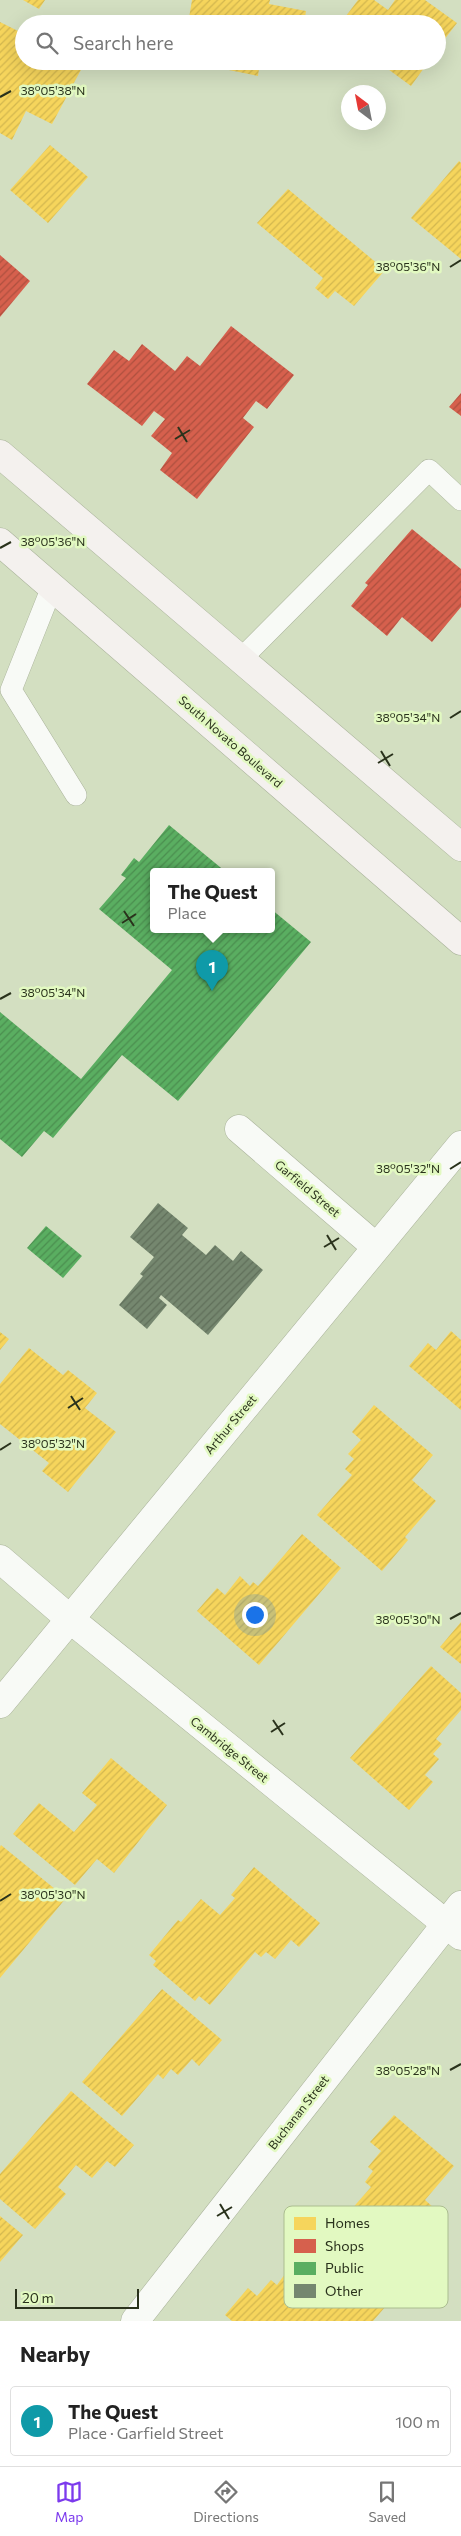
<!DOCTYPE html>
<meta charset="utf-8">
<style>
:root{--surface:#fff;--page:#f2f2f2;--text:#222;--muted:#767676;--line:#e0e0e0;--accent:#7c3aed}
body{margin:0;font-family:Commissioner,sans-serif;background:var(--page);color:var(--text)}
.compass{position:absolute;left:341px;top:85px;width:45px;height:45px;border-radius:50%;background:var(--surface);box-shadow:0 5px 20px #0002;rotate:328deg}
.scale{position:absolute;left:15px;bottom:12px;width:124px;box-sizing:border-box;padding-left:5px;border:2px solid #2a321c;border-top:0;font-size:14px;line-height:18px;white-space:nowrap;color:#2a321c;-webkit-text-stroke:4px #e2f9c1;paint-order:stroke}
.you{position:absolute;left:254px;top:1614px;width:18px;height:18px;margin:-12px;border:4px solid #fff;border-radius:50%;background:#1a73e8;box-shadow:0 0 0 8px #1a73e833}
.badge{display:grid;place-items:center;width:32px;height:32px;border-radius:50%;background:var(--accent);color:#fff;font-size:16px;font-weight:700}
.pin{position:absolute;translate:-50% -41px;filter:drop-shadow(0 1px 2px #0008)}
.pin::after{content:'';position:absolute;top:26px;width:18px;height:15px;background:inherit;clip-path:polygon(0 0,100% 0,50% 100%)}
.popup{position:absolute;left:150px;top:868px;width:125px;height:65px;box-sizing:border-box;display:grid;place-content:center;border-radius:5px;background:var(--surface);filter:drop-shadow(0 1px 4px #0005);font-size:16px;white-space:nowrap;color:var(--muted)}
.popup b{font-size:19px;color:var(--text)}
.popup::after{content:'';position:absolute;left:50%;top:100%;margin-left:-10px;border:10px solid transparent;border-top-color:var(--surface)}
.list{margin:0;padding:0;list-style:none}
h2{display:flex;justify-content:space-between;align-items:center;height:65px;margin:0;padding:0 20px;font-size:21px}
h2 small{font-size:16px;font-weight:400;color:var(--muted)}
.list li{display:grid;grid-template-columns:32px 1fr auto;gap:15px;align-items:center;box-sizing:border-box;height:70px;margin:0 10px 10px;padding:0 10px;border:1px solid var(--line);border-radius:5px}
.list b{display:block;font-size:19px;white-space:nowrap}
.list p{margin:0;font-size:16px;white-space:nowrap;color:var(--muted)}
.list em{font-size:16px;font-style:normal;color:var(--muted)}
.icon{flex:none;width:28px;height:28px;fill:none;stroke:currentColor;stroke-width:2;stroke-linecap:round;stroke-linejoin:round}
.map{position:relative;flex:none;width:461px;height:2321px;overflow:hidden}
.search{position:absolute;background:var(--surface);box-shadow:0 5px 20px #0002;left:15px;right:15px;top:15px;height:55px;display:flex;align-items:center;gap:12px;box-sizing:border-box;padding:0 18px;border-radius:28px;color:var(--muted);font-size:19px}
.sheet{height:145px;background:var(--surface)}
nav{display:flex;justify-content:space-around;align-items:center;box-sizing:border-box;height:70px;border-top:1px solid var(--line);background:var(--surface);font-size:14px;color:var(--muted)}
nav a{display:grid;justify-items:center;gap:2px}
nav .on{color:var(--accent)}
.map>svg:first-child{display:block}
</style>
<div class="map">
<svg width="461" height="2321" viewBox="0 0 461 2321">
<defs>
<pattern id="homes-hatch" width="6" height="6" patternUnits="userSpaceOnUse" patternTransform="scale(1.25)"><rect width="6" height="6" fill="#f6d55c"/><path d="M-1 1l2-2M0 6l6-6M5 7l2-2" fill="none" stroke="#d3b74f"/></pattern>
<pattern id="shops-hatch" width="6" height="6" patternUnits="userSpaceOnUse" patternTransform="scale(1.25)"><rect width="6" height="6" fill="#d6604d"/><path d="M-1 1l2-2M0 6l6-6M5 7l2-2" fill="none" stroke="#ae503f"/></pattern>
<pattern id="public-hatch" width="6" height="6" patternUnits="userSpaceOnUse" patternTransform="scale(1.25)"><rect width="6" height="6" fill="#5aae61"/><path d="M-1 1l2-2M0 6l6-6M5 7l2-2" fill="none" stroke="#4b8e4f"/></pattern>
<pattern id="building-hatch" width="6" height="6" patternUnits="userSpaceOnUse" patternTransform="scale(1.25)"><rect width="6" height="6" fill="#75876f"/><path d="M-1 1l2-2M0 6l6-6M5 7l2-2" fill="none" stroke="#606f5a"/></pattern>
</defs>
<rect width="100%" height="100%" fill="#d3dfc1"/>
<g fill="url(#homes-hatch)">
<polygon points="23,0 45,0 39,9"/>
<polygon points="192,0 270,0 269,4 306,11 304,24 188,24"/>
<polygon points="358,0 374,0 388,10 395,0 425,0 457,23 437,49 437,24 340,24"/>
<polygon points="0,22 24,34 24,61 75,61 83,66 52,124 26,111 12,140 0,133"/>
<polygon points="220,61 260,61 258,76 219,68"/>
<polygon points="377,61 429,61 411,86"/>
<polygon points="50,145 88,177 48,223 10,190"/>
<polygon points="459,161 461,163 461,259 411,218"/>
<polygon points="288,189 385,270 354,306 335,291 328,299 315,288 323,278 257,223"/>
<polygon points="451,1331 461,1340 461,1410 409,1366 428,1343 436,1350"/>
<polygon points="0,1332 9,1339 0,1350"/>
<polygon points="29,1348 63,1375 68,1370 97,1393 85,1408 116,1432 68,1492 42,1471 49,1463 0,1424 0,1384"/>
<polygon points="374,1405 433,1455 412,1480 436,1501 405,1537 408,1540 382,1571 317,1515 352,1475 345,1469 354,1459 348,1454 361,1440 352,1432"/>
<polygon points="302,1534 341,1568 259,1665 197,1611 217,1588 225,1595 240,1576 250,1586 253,1582 258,1586"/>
<polygon points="461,1622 461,1664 440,1647"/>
<polygon points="431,1666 461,1693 461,1710 436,1739 442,1744 433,1754 439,1759 425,1775 433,1782 409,1810 350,1758"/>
<polygon points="111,1758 167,1805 114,1873 97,1859 75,1885 13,1834 39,1803 74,1832 97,1805 82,1793"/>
<polygon points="1,1845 66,1898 0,1978 0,1847"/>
<polygon points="254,1867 320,1923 299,1947 291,1940 275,1959 266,1952 261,1957 255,1952 210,2005 199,1996 195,2001 153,1965 156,1961 149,1955 178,1920 181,1922 201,1899 220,1915 235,1898 231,1895"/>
<polygon points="162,1989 222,2040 199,2066 192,2059 178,2075 171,2069 163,2079 158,2074 122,2116 82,2082"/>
<polygon points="71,2091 134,2145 115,2167 107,2161 92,2178 76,2165 58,2187 66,2194 35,2229 0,2199 0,2174"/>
<polygon points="394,2115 454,2166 425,2200 442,2215 417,2244 401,2231 375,2261 336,2227 371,2187 365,2182 373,2171 368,2167 381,2151 370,2142"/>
<polygon points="0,2216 23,2235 0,2262"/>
<polygon points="324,2239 393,2298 373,2321 232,2321 225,2315 248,2288 257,2296 271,2280 277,2285 285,2274 290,2279"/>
</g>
<g fill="url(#shops-hatch)">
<polygon points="0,255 30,281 0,317"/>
<polygon points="231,326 294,375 267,409 256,401 243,418 254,427 197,499 160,470 172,453 151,436 165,419 154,411 142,426 87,384 114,350 129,361 142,344 175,371 187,356 200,366"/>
<polygon points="461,393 461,416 449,407"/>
<polygon points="412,529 461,569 461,607 432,642 402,617 387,636 351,606 368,585 365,583"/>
</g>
<g fill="url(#public-hatch)">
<polygon points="169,825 226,872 153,872 153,930 271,930 271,909 311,942 178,1101 122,1055 53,1138 44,1131 22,1157 0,1139 0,1012 81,1079 172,970 99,909 126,878 121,875 134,858 139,862"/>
<polygon points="46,1226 82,1256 63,1278 27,1248"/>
</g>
<polygon fill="url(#building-hatch)" points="158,1203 188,1228 182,1235 206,1255 215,1245 233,1261 241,1251 263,1270 208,1335 161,1295 159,1298 167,1305 147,1329 119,1305 143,1276 140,1274 154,1257 130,1237"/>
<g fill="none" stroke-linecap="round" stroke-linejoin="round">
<g stroke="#a9b29a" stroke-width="22">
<g id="lane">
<polyline points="52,587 11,690 76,795"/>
<polyline points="241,659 429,470 461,500"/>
</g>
</g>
<g stroke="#a9b29a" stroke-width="29">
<g id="street">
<polyline points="239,1129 376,1247"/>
<polyline points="0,1559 70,1619 461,1936"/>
<polyline points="0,1704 461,1145"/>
<polyline points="135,2321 461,1905"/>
</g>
</g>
<g stroke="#a9b29a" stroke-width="29">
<g id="secondary">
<polyline points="0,454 461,847"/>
<polyline points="0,542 461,941"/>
</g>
</g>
<use href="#lane" stroke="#f8faf6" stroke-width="21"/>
<use href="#street" stroke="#f8faf6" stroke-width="28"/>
<use href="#secondary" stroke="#f4f1ee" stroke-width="28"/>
</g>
<path fill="none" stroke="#2a321c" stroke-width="2" d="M0 97 11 91M450 267 461 260M178 427 187 442M175 439 190 430M0 548 11 542M450 718 461 711M381 751 390 766M378 763 393 754M124 911 134 926M122 923 136 914M0 999 11 993M450 1169 461 1162M327 1235 336 1250M324 1247 339 1238M71 1396 80 1410M68 1408 83 1398M0 1450 11 1443M450 1619 461 1613M273 1720 283 1735M271 1732 285 1723M0 1901 11 1894M450 2070 461 2064M220 2204 229 2219M217 2216 232 2207"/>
<g text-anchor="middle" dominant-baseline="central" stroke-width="5" stroke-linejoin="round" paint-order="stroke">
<g font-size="12" fill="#2a321c" stroke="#e2f9c1">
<text transform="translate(231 741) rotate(41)">South Novato Boulevard</text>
<text transform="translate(308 1188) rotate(40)">Garfield Street</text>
<text transform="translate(230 1424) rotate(-50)">Arthur Street</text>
<text transform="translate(230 1749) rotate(39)">Cambridge Street</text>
<text transform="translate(298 2112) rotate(-52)">Buchanan Street</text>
</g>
</g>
<rect x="284" y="2206" width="164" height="102" rx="8" fill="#e2f9c1" stroke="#abbd90" stroke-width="1"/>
<rect x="294" y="2217" width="22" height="13" fill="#f6d55c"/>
<rect x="294" y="2239" width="22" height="14" fill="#d6604d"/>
<rect x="294" y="2262" width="22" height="13" fill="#5aae61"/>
<rect x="294" y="2284" width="22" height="14" fill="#75876f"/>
<g font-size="14" fill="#2a321c">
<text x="325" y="2228">Homes</text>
<text x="325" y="2251">Shops</text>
<text x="325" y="2273">Public</text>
<text x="325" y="2296">Other</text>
</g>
<g font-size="12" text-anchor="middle" fill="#2a321c" stroke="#e2f9c1" stroke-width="5" stroke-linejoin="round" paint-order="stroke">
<text x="53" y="95">38°05'38"N</text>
<text x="408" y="271">38°05'36"N</text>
<text x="53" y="546">38°05'36"N</text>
<text x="408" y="722">38°05'34"N</text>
<text x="53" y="997">38°05'34"N</text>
<text x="408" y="1173">38°05'32"N</text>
<text x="53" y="1448">38°05'32"N</text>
<text x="408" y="1624">38°05'30"N</text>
<text x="53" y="1899">38°05'30"N</text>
<text x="408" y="2075">38°05'28"N</text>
</g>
</svg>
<svg class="compass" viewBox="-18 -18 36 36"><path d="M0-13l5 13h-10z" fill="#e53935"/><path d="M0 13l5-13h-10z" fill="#767676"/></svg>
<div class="scale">20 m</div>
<div class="you"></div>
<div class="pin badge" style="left:212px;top:991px;background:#0f9aa8">1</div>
<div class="popup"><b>The Quest</b>Place</div>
<div class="search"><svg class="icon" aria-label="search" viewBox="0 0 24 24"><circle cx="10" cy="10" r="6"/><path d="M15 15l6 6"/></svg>Search here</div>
</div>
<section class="sheet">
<h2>Nearby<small></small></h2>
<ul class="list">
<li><span class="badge" style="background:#0f9aa8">1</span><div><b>The Quest</b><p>Place · Garfield Street</p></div><em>100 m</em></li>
</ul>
</section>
<nav>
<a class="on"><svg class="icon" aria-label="map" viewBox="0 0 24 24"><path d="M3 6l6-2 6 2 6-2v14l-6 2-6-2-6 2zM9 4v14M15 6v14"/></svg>Map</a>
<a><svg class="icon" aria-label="directions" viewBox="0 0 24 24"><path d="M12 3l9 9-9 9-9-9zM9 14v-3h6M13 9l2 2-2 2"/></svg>Directions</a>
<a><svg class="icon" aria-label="saved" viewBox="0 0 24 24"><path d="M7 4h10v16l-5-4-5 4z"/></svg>Saved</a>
</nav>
